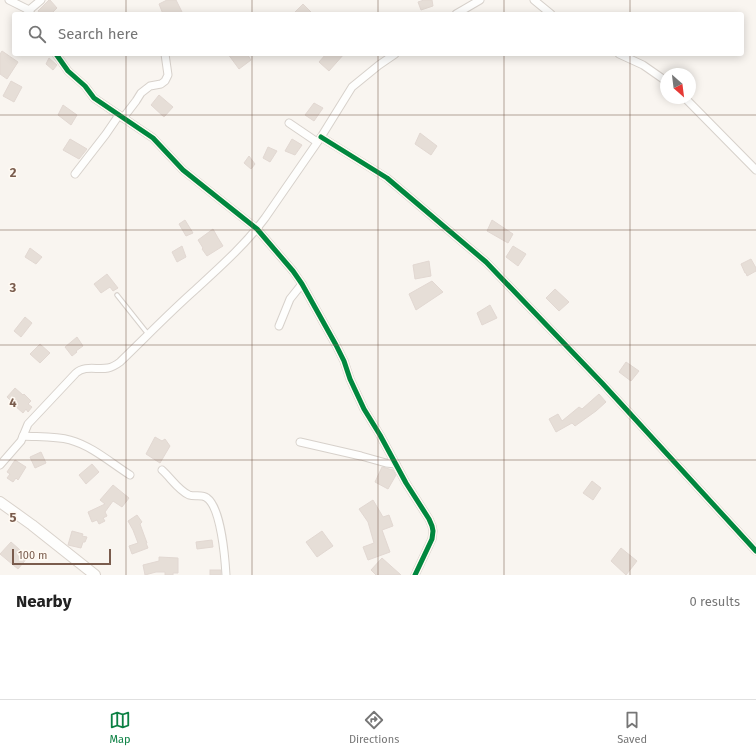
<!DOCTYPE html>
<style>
:root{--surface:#fff;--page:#f2f2f2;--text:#222;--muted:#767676;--line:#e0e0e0;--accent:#0b8043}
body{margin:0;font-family:"Fira Sans",sans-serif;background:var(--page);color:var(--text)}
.compass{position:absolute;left:660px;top:68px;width:36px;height:36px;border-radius:50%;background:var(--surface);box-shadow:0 2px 10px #0003;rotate:152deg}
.scale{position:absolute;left:12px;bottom:10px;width:99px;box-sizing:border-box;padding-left:4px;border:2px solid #7a5c4d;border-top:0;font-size:11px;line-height:14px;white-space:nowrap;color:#7a5c4d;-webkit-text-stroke:3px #fffaf3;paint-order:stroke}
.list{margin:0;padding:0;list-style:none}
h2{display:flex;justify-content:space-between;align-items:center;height:52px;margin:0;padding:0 16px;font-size:17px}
h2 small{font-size:13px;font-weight:400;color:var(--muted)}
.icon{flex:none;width:22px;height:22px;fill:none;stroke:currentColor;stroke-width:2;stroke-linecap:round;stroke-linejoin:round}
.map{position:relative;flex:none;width:756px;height:575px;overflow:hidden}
.search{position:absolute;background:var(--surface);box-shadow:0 2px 10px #0003;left:12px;right:12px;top:12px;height:44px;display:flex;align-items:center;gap:10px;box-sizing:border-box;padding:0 14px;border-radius:4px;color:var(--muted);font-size:15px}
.sheet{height:124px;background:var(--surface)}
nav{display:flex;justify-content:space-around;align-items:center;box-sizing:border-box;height:56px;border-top:1px solid var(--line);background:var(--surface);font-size:11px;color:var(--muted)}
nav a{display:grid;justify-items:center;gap:2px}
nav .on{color:var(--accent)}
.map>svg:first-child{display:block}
</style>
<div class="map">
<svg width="756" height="575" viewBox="0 0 756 575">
<rect width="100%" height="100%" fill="#f9f5f0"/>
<g fill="#e6ded7" stroke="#e2d8d2">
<polygon points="49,0 50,0 57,8 51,14 40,14 38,11"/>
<polygon points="167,0 176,0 183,14 163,14 159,4"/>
<polygon points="424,0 432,0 433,6 421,10 418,2"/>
<polygon points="303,4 313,14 293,14"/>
<polygon points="2,51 18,62 7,79 0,74 0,54"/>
<polygon points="228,54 247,54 251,60 239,69"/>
<polygon points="326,54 344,54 329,71 319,62"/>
<polygon points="49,58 57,65 53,70 46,64"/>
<polygon points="11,81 22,87 14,102 3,96"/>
<polygon points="159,95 173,107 164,117 151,105"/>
<polygon points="314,103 323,108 314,121 305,115"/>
<polygon points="63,105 77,115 71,125 58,115"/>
<polygon points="420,133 437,146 431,155 415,144"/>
<polygon points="70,139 87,149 79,159 63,150"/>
<polygon points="292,139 302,145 295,155 285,151"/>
<polygon points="268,147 277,151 270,162 263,158"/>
<polygon points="249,156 255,164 251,169 244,163"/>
<polygon points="185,220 193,233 186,236 179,224"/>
<polygon points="492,220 513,234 508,243 487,231"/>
<polygon points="213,229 218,238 223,246 207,256 202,249 203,248 198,240"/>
<polygon points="182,246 186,257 177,262 172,252"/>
<polygon points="513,246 526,254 518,266 506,257"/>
<polygon points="30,248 42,257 36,264 25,257"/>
<polygon points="751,259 756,268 756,271 747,276 746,273 745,273 741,264"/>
<polygon points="429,261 431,276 415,279 413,265"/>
<polygon points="107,274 118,288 113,291 110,287 101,293 94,284"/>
<polygon points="432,281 443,292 416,310 409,294"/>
<polygon points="555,289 569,302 559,311 546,298"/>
<polygon points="490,305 497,318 482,325 477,313"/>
<polygon points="25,317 32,323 21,337 14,331"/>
<polygon points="77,337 83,346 76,351 77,352 72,356 65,347"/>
<polygon points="40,344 50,353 40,363 30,354"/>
<polygon points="626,362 639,371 631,381 619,372"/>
<polygon points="15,388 23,395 24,394 31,401 28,404 32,407 28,412 26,409 23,413 14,405 14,404 7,397"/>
<polygon points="599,394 606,402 596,411 575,426 572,423 556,432 549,419 558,414 562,421 579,407 582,409"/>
<polygon points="155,437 162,441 165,439 170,446 160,463 146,454"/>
<polygon points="41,452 46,463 35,468 30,457"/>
<polygon points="15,460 26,467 18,480 16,478 13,482 7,478 10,474 7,472"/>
<polygon points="92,464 99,472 86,484 79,475"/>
<polygon points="382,467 393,470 396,475 388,489 375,482"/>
<polygon points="592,481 601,488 593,500 583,493"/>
<polygon points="113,485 129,498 122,507 113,501 105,512 107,516 103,518 105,521 99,524 97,520 92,522 88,512 105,504 100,500"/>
<polygon points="373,500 383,517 389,515 393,526 382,530 390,552 368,560 363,547 374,543 368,522 359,509"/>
<polygon points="137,515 142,522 140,524 147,543 146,543 148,548 132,554 129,546 138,543 133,530 128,521"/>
<polygon points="72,531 83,534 82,536 87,537 85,542 83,542 81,548 68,545"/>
<polygon points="322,531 333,546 317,557 306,542"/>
<polygon points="212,540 213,547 197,549 196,542"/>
<polygon points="11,542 28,557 18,569 0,554"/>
<polygon points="621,548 637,561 626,575 611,561"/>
<polygon points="159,557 178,558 178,573 173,573 173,575 165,575 165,572 156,572 145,575 143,565 159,561"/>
<polygon points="382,558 401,575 376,575 371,570"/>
<rect x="210" y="570" width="11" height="5"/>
</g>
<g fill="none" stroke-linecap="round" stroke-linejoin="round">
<g stroke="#d7d1cb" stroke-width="5.5">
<polyline id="service" points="117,295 148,334"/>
</g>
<g stroke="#d7d1cb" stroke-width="9">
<g id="minor">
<polyline points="9,0 27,9 31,14"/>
<polyline points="534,0 551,14"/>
<polyline points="28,11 41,0"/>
<polyline points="456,14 480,0"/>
<polyline points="56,54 68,71 85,86 94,98 153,138 183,170 257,229 293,271 302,284 336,345 344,361 350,379 364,409 380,435 406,483 429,519 432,526 433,531 432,539 415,575"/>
<polyline points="619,54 643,65 666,81"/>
<polyline points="685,98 756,170"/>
<polyline points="123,118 136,101 141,93 150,86 161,84 165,81 168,75 165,54"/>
<polyline points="289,123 317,142"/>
<polyline points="321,137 387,178 486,262 602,383 756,551"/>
<polyline points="75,174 106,134 119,115"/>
<polyline points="279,326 290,299 302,284"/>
<path d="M23 436C38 437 56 436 70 440 92 446 111 463 130 475"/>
<polyline points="300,442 361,456 386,463 396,464"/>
<path d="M0 465 21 441 28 424 76 373C85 365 97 370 108 368 113 367 116 365 120 362 145 338 169 313 195 290 220 267 245 245 265 218L321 137 352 87 379 65 395 54"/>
<path d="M162 470C171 478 178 490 189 495 195 497 202 494 207 498 221 508 225 558 226 575"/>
</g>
</g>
<g stroke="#d9d2cb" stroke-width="12">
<polyline id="secondary" points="0,502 32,525 95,575"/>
</g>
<use href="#service" stroke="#fefefd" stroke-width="3.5"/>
<use href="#minor" stroke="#fefefd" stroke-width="7"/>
<use href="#secondary" stroke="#fefefd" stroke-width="10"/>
<g stroke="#fffaf3" stroke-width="8">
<g id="cycleway">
<polyline points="56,54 68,71 85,86 94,98 153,138 183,170 257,229 293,271 302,284 336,345 344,361 350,379 364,409 380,435 406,483 429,519 432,526 433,531 432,539 415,575"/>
<polyline points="321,137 387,178 486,262 602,383 756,551"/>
</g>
</g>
<use href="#cycleway" stroke="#00873e" stroke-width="5"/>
</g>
<path fill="none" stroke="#7a5c4d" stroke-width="1" stroke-opacity="0.55" d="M126 0V14M252 0V14M378 0V14M504 0V14M630 0V14M126 54V575M252 54V575M378 54V575M504 54V575M630 54V575M0 115H756M0 230H756M0 345H756M0 460H756"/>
<g font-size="13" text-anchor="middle" font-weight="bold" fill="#7a5c4d" stroke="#fffaf3" stroke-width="3" stroke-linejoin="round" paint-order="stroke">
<text x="13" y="177">2</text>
<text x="13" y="292">3</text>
<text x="13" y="407">4</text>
<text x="13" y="522">5</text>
</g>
</svg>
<svg class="compass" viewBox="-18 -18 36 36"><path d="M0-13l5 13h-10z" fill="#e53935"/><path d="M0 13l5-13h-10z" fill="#767676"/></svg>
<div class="scale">100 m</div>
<div class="search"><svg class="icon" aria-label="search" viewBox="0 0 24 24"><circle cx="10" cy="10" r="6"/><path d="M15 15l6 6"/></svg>Search here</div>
</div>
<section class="sheet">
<h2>Nearby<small>0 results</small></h2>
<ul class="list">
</ul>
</section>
<nav>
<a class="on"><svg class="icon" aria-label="map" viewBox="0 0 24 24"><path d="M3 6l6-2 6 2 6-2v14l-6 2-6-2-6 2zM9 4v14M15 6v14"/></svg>Map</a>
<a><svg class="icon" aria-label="directions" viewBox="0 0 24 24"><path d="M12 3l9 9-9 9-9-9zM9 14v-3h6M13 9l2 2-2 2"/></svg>Directions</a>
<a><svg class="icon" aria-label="saved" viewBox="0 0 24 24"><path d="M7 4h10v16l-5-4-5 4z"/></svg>Saved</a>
</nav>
